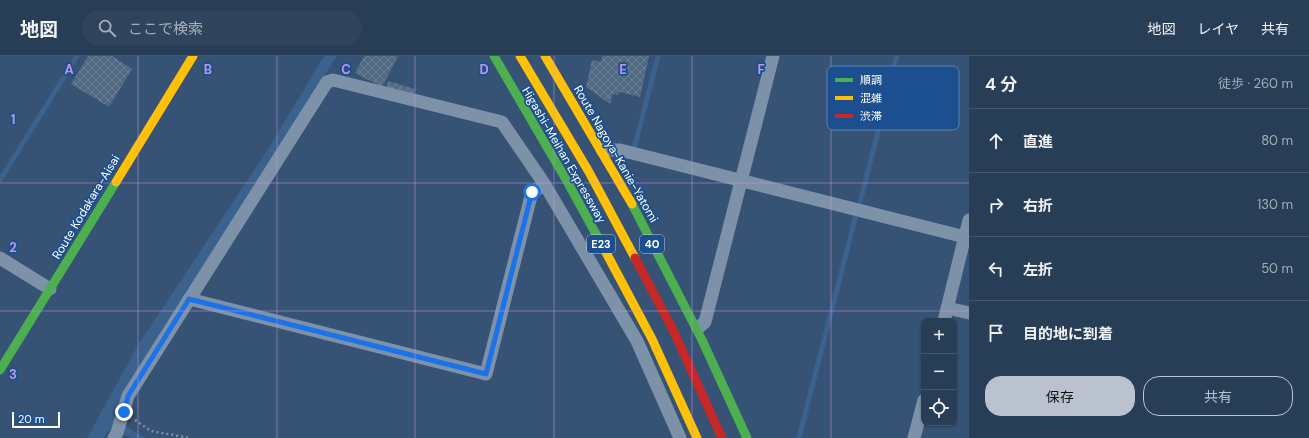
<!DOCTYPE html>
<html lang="ja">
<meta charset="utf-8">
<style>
:root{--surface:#283e57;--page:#30455d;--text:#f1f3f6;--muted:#a5aeba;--line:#44576d;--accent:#b9c2ce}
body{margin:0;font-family:"DM Sans","Noto Sans JP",sans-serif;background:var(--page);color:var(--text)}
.controls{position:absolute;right:12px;bottom:12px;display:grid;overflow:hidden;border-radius:8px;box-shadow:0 1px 3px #0004}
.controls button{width:36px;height:36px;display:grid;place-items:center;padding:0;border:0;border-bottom:1px solid var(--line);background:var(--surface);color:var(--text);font:20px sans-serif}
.scale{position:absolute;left:12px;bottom:10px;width:48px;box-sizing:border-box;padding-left:4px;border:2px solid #fff;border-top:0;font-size:11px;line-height:14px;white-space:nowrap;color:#fff;-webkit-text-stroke:3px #1b4f8f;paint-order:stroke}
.stop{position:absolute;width:12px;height:12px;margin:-9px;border:3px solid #1a73e8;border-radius:50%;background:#fff}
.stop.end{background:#1a73e8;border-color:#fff;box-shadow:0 1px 4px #0008}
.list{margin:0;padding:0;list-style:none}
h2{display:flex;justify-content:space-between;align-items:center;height:52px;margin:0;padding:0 16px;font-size:17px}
h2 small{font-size:13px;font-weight:400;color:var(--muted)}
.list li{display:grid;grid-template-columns:26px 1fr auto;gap:12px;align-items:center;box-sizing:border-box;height:64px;padding:0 16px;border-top:1px solid var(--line)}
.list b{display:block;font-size:15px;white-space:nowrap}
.list em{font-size:13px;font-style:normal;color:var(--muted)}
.actions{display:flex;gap:8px;padding:12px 16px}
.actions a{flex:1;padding:9px 0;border:1px solid var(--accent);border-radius:16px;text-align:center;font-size:14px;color:var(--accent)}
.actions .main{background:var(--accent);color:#111}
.icon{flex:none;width:22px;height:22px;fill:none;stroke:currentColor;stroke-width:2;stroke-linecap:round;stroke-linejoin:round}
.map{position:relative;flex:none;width:969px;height:382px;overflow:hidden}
header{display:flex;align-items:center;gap:24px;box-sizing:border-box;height:56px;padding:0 20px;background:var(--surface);border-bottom:1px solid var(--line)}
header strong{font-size:19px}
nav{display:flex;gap:22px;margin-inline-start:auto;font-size:14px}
.search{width:280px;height:36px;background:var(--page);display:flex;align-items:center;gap:10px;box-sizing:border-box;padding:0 14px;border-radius:22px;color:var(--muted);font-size:15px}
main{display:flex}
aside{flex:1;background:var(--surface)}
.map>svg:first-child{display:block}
</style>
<header>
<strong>地図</strong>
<div class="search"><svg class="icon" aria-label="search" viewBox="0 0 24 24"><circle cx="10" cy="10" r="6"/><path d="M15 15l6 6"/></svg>ここで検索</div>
<nav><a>地図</a><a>レイヤ</a><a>共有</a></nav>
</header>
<main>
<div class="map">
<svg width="969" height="382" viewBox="0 0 969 382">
<defs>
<pattern id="building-cross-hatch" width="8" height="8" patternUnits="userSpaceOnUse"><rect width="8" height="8" fill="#526984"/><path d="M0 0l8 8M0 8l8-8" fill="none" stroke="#6c8096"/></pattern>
</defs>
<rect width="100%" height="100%" fill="#365274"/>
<polygon fill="#3b618d" points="324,0 337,0 124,335 114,361 127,371 146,382 131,382 122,377 108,375 104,382 87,382 138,289 268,93"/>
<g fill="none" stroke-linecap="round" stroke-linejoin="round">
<g stroke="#3b618d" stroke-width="5">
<polyline points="634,93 658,0"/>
<polyline points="0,124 77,0"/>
<polyline points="859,151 897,0"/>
<polyline points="799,382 856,159"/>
</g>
</g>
<g fill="url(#building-cross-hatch)">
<polygon points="88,0 112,0 132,13 109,51 71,28"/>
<polygon points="364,0 398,0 382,31 355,17"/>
<polygon points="602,0 649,0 640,41 619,36 618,39 613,38 610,48 586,31 592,4 601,6"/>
<polygon points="388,25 415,33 413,39 387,31"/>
</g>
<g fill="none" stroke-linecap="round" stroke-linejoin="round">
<polyline stroke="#7d92a8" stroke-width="2.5" stroke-dasharray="2 3" stroke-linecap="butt" points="135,364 151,375 190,382"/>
<g stroke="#7d92a8" stroke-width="13">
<polyline points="602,94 620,94 965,181"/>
<polyline points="0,202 50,233"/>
<polyline points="189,243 486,318 532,136 545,129"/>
<polyline points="947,252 969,257"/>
<polyline points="944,265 969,164"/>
<polyline points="698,272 705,266 773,0"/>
<polyline points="114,382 117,377 128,340 327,26 333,24 502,66 545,129 637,285 680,382"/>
<polyline points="914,382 924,344"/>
</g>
<g stroke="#4caf50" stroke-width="9">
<polyline points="494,0 568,127 602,189"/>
<polyline points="632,148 702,284 747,382"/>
<polyline points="0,314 116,126"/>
</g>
<g stroke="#ffc107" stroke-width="9">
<polyline points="520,0 589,116 635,202"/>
<polyline points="545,0 632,148"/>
<polyline points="116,126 193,0"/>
<polyline points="602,189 652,283 697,382"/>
</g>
<polyline stroke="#c62828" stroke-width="9" points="635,202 673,274 722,382"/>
</g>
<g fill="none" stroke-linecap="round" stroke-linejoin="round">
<polyline stroke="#1a73e8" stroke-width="5" points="124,356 128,340 189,243 486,318 532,136"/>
</g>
<path fill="none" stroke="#bd96df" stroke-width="1" stroke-opacity="0.55" d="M138 0V382M277 0V382M415 0V382M554 0V382M692 0V382M831 0V382M0 127H969M0 255H969"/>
<g text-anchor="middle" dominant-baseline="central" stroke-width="3.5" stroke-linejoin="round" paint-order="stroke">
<g fill="#1b4f8f" stroke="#bbcadd" stroke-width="1">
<rect x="587" y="179" width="28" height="18" rx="3"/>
<rect x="640" y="179" width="24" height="18" rx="3"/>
</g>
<g font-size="11" font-weight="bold" fill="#fff">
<text x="601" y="188">E23</text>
<text x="652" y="188">40</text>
</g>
<g font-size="12" fill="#fff" stroke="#1b4f8f">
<text transform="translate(616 98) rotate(60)">Route Nagoya-Kanie-Yatomi</text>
<text transform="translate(564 99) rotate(60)">Higashi-Meihan Expressway</text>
<text transform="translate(86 151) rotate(-59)">Route Kodakara-Aisai</text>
</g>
</g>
<rect x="827" y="10" width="132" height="64" rx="6" fill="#1b4f8f" stroke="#5f84b1" stroke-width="1"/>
<rect x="835" y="22" width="18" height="4" fill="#4caf50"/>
<rect x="835" y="40" width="18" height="4" fill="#ffc107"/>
<rect x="835" y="58" width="18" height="4" fill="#c62828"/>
<g font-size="11" fill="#fff">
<text x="860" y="28">順調</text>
<text x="860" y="46">混雑</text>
<text x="860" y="64">渋滞</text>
</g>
<g font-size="13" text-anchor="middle" font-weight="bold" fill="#bd96df" stroke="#1b4f8f" stroke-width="3.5" stroke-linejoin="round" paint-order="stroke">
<text x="69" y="18">A</text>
<text x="208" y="18">B</text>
<text x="346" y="18">C</text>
<text x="484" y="18">D</text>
<text x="623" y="18">E</text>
<text x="761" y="18">F</text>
<text x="13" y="68">1</text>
<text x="13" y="196">2</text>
<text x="13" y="323">3</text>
</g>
</svg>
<div class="controls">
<button>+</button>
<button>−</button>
<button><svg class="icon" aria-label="locate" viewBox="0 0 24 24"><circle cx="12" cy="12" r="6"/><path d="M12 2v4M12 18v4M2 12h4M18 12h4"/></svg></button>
</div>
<div class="scale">20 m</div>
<div class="stop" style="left:532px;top:136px"></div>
<div class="stop end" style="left:124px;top:356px"></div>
</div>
<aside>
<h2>4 分<small>徒歩 · 260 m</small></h2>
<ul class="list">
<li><svg class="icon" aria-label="ahead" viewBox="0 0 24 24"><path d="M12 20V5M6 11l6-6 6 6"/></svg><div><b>直進</b></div><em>80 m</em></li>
<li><svg class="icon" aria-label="right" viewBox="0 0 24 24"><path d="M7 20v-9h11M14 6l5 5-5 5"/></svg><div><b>右折</b></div><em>130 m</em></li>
<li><svg class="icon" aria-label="left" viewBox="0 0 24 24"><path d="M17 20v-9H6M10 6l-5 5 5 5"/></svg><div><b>左折</b></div><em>50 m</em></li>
<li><svg class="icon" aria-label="arrive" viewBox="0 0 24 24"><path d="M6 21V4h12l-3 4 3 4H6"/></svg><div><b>目的地に到着</b></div></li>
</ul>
<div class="actions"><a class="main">保存</a><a>共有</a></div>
</aside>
</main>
